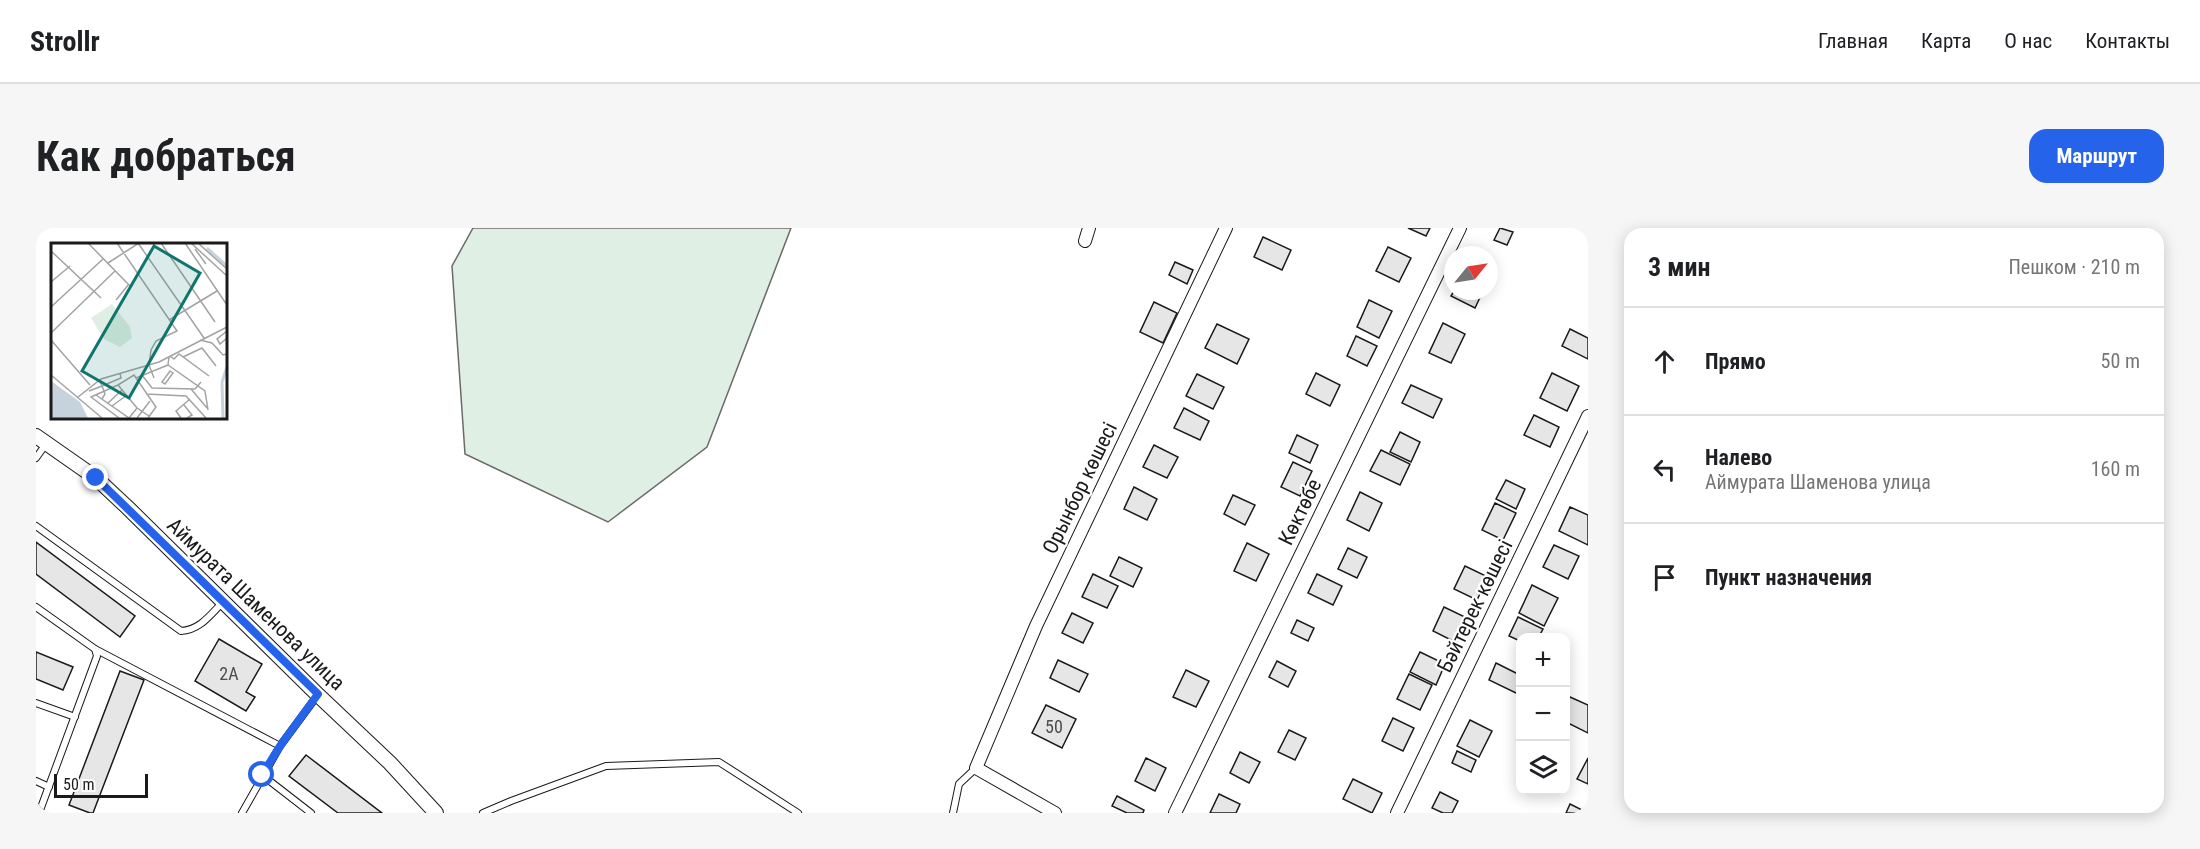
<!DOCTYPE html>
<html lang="ru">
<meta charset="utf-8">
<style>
:root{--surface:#fff;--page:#f6f6f6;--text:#202124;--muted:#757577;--line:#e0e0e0;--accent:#2563eb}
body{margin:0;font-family:"Roboto Condensed",sans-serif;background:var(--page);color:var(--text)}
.controls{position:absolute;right:18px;bottom:18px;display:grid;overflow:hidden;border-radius:12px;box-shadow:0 3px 15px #0003}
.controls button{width:54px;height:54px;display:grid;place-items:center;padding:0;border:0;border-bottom:2px solid var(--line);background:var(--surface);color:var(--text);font:30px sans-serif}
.compass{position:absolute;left:1408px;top:18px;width:54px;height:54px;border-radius:50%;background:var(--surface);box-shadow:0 3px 15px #0003;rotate:60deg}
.scale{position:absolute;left:18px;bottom:15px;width:94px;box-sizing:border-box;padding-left:6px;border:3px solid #1a1a1a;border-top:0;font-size:16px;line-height:21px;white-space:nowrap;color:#1a1a1a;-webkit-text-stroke:4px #fff;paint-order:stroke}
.stop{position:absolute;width:18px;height:18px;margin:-14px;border:4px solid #2563eb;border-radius:50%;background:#fff}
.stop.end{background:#2563eb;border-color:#fff;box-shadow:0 2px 6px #0008}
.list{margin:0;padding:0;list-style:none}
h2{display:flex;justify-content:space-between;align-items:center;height:78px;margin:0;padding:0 24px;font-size:26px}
h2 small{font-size:20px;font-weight:400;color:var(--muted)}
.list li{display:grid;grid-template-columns:39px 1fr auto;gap:18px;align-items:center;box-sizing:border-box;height:108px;padding:0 24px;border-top:2px solid var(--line)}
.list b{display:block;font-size:22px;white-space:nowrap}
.list p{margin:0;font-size:20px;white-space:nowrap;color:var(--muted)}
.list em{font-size:20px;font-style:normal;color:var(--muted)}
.icon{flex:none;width:33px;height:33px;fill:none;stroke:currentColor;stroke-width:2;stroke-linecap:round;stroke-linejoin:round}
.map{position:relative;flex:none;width:1552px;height:585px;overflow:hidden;border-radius:18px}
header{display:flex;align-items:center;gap:36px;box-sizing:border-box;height:84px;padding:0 30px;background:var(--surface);border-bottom:2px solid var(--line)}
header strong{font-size:28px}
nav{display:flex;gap:33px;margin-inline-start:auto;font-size:21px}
.intro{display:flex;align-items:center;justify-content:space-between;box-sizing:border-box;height:144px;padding:0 36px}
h1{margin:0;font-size:42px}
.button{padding:15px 27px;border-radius:18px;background:var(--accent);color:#fff;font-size:21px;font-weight:700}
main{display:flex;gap:36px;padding:0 36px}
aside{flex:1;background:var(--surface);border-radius:18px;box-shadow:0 3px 15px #0003}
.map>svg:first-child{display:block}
</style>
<header>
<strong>Strollr</strong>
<nav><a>Главная</a><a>Карта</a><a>О нас</a><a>Контакты</a></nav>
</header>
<div class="intro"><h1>Как добраться</h1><a class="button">Маршрут</a></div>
<main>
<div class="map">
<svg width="1552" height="585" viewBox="0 0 1552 585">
<rect width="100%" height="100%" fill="#fff"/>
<polygon fill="#e0efe3" stroke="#6a6a6a" stroke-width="1.5" points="437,0 755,0 671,219 572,294 429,226 416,38"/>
<g fill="#e6e6e6" stroke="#1a1a1a" stroke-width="1.5">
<polygon points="1372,0 1394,0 1390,8"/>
<polygon points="1464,0 1477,4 1471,17 1458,12"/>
<polygon points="1227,9 1255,22 1246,42 1218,29"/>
<polygon points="1352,19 1375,30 1363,54 1340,43"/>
<polygon points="1139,34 1157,42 1151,56 1133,47"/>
<polygon points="1418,63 1447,63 1439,80 1415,68"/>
<polygon points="1333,72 1356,83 1343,110 1321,99"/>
<polygon points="1118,74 1141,85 1127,115 1104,104"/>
<polygon points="1407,95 1429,106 1415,135 1393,125"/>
<polygon points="1181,96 1213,111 1201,136 1169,120"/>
<polygon points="1534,101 1552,110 1552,131 1526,118"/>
<polygon points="1320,108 1341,118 1331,138 1311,128"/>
<polygon points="1280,145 1304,157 1294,178 1270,166"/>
<polygon points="1516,145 1543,158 1531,183 1504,170"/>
<polygon points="1161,146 1188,159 1177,181 1150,168"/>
<polygon points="1375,157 1406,171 1397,190 1366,175"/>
<polygon points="1148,180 1173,193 1164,212 1138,200"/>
<polygon points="1498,187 1523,199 1514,219 1488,207"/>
<polygon points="1364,204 1384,214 1375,234 1354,224"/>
<polygon points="1261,207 1282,217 1274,235 1253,225"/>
<polygon points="1118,217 1142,229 1131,250 1107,239"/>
<polygon points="1345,222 1374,236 1364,257 1334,243"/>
<polygon points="1257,234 1276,243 1264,268 1245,259"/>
<polygon points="1470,252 1489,261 1480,281 1460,271"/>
<polygon points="1098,259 1121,271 1111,292 1088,281"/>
<polygon points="1324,264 1346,275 1333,303 1311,292"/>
<polygon points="1197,267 1219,277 1209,297 1188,286"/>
<polygon points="1459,275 1480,285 1467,312 1446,302"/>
<polygon points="1534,279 1552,287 1552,317 1523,303"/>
<polygon points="0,314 99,388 84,409 0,346"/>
<polygon points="1211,315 1233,326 1220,353 1198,343"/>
<polygon points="1518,317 1543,328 1532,351 1507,339"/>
<polygon points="1312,320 1331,329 1321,350 1302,341"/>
<polygon points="1083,329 1106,340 1097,359 1074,348"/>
<polygon points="1429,338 1452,349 1441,372 1418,361"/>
<polygon points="1057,346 1082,358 1071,380 1046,369"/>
<polygon points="1281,346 1306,358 1297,377 1272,365"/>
<polygon points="1496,357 1522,370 1508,398 1483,385"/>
<polygon points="1408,379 1431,390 1419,414 1397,403"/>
<polygon points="1036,385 1057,395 1047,415 1026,405"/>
<polygon points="1482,389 1507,401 1502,410 1484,410 1484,413 1473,408"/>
<polygon points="1261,392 1278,400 1272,413 1255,405"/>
<polygon points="183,411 226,436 210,464 219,469 210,483 159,453"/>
<polygon points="0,424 37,439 27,462 0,451"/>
<polygon points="1384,424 1409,436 1400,457 1374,444"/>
<polygon points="1022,432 1052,446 1043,464 1014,450"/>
<polygon points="1241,433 1260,443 1252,459 1233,449"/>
<polygon points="1460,435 1484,447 1484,457 1480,465 1453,452"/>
<polygon points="1150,442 1173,453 1160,479 1137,469"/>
<polygon points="84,443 108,452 57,585 54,585 33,577"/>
<polygon points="1373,446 1396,457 1384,482 1361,471"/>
<polygon points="1534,469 1552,477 1552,505 1530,494 1530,477"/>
<polygon points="1010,477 1040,491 1026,520 996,505"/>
<polygon points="1357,490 1378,500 1367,523 1346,513"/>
<polygon points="1434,492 1456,503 1443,529 1421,518"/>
<polygon points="1253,502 1270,510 1259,532 1242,524"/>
<polygon points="1421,523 1440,532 1435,544 1416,535"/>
<polygon points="1204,524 1224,534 1213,555 1194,545"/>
<polygon points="270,527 346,585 302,585 253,548"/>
<polygon points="1110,530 1130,540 1119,563 1099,553"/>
<polygon points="1552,530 1552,556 1541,551"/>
<polygon points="1317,551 1346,565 1336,585 1307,571"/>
<polygon points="1404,564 1422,573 1416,585 1407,585 1396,580"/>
<polygon points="1183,566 1204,576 1200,585 1174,585"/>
<polygon points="1081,568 1108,582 1107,585 1091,585 1076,578"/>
<polygon points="1534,576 1552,585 1530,585"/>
</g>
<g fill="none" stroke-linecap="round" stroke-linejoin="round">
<g stroke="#1a1a1a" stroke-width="8">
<g id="service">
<polyline points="0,230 10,216"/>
<path d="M0 298 145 403C164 402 174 387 187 374"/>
<polyline points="0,379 59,421 61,428 3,585"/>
<polyline points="59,421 244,518 206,585"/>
<polyline points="0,475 39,489"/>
<polyline points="244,518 281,468"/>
<polyline points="226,547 275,585"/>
<polyline points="0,553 13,559"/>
<polyline points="447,585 475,573 570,538 683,534 762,585"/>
<polyline points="917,585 923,556 940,540"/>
</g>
</g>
<g stroke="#1a1a1a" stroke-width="14">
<g id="minor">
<polyline points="1049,13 1053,0"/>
<polyline points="1019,585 940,540 1000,398 1190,0"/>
<polyline points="1139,585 1424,0"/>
<polyline points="1361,585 1552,188"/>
</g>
</g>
<g stroke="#1a1a1a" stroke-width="16">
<polyline id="tertiary" points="0,208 60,250 91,279 281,466 354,535 400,585"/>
</g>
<use href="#service" stroke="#fff" stroke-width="6"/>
<use href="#minor" stroke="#fff" stroke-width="12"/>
<use href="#tertiary" stroke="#fff" stroke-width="14"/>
</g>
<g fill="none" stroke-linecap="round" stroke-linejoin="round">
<polyline stroke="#2563eb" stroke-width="8" points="60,250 282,466 244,518 226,547"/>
</g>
<g text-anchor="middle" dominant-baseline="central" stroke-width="4.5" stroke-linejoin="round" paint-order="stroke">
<g font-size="18" fill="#4d4d4d">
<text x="193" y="445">2А</text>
<text x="1018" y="498">50</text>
</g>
<g font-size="21" fill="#1a1a1a" stroke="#fff">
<text transform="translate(1044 260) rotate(-64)">Орынбор көшесі</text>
<text transform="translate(1264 284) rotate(-64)">Көктөбе</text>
<text transform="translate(220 376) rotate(44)">Аймурата Шаменова улица</text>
<text transform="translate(1439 378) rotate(-64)">Бәйтерек көшесі</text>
</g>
</g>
<g transform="translate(15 15)">
<rect width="176" height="176" fill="#fff"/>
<path d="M61 61 79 84 81 95 69 104 53 96 40 75Z" fill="#e0efe3"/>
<path d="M0 138 29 159 37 175H0Z" fill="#c6d2dc"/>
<path fill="none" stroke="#c6d2dc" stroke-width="3" d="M156 5 176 23M172 175 171 139 176 124"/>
<path fill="none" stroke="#a3a3a3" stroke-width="1.5" d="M37 0 80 44M66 0 126 88 105 98 100 107 98 122 103 135M87 0 153 95M110 0 164 79M134 0 176 62M140 0 176 33M147 0 176 26M144 6 155 21M0 8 50 55M57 20 88 0M0 39 19 23M65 57 78 41M0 64 52 16M118 77 166 48M176 88 166 96 169 101 176 95M0 90 64 28M0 97 39 142M149 97 161 100 172 112 176 111M119 113 123 116 128 111 158 133M118 114 117 122 154 148 157 167M132 114 151 105 165 123M119 128 122 130 114 141 111 139ZM0 132 51 175M91 132 101 145 144 146 150 139M85 135 117 122M67 142 83 132 105 164 97 175M140 146 156 165M38 148 51 143 48 137M95 151 135 153 155 175M45 152 78 175 86 165 98 173M27 154 50 136 108 119 176 84M51 156 54 151 51 143 70 135 69 130M57 160 71 147M133 162 141 172 136 175M61 163 76 152M68 175 40 154 67 142 86 165M86 175 99 158M130 175 125 168 139 156"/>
<path fill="#0f766e" fill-opacity="0.15" stroke="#0f766e" stroke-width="3" d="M103 3 149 30 78 155 31 128Z"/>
<rect width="176" height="176" fill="none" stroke="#1a1a1a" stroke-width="3"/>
</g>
</svg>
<div class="controls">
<button>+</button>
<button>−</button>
<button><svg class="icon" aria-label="layers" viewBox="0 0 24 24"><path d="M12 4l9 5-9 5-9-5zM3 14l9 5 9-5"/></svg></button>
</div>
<svg class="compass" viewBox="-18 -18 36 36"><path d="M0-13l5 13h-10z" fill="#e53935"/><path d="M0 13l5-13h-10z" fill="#757577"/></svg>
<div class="scale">50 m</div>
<div class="stop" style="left:226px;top:547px"></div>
<div class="stop end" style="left:60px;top:250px"></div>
</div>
<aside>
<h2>3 мин<small>Пешком · 210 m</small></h2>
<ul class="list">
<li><svg class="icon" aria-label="ahead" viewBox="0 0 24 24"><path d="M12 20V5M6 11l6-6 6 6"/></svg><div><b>Прямо</b></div><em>50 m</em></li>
<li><svg class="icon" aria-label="left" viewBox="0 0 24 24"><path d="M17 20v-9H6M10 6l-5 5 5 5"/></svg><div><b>Налево</b><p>Аймурата Шаменова улица</p></div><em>160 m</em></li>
<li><svg class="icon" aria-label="arrive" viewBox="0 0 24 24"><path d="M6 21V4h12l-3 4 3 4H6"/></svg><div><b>Пункт назначения</b></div></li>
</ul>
</aside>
</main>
